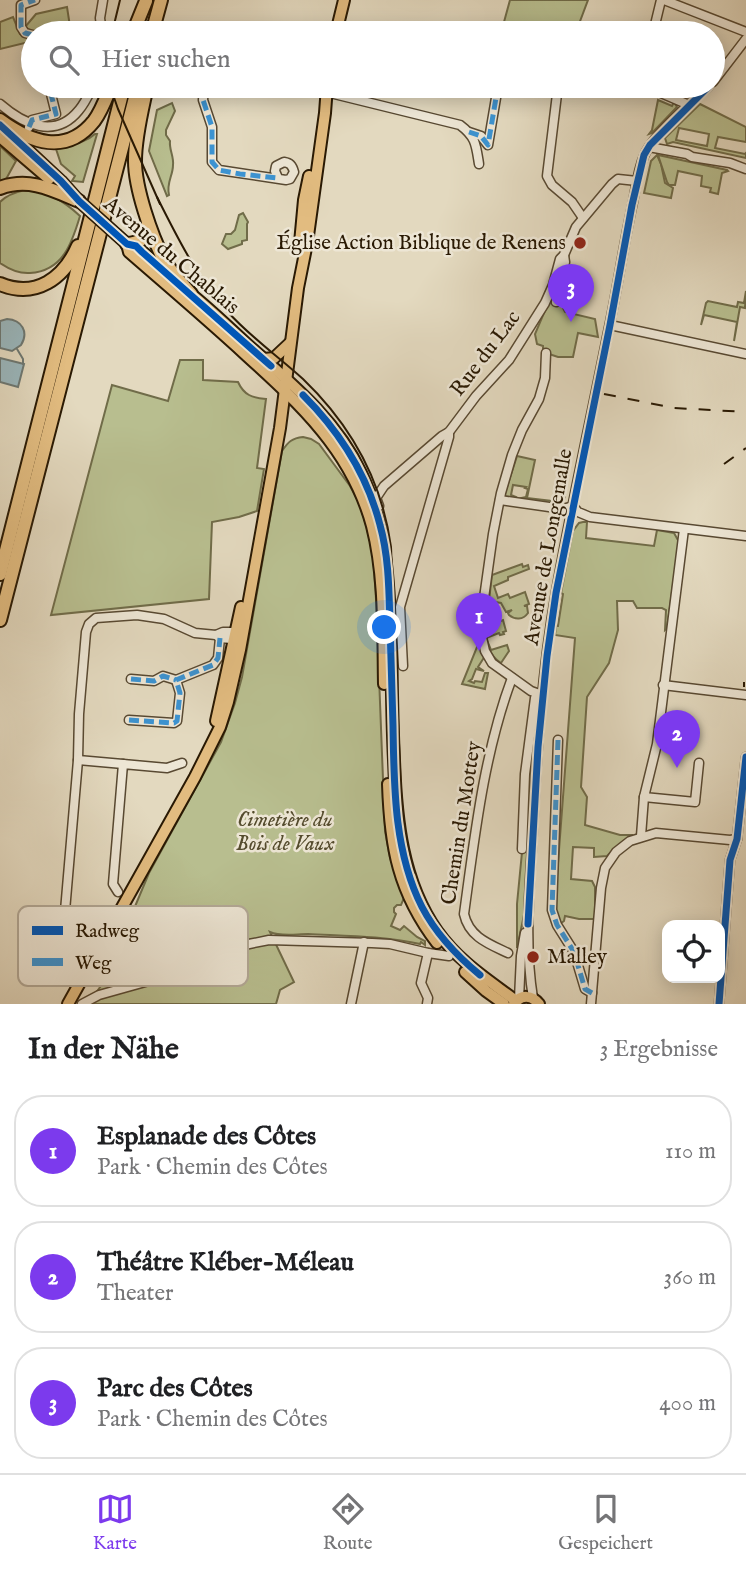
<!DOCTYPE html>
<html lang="de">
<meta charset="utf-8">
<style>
:root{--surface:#fff;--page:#f6f6f6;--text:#202124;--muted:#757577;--line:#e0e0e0;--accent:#7c3aed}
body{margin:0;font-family:"IM FELL English",serif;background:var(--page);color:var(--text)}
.controls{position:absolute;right:21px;bottom:21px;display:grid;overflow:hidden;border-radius:14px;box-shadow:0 4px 18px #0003}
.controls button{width:63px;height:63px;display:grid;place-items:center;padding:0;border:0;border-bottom:2px solid var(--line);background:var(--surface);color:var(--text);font:35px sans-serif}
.you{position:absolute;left:385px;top:628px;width:24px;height:24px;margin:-18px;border:5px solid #fff;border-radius:50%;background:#1a73e8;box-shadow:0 0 0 10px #1a73e833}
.badge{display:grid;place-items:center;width:46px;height:46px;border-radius:50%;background:var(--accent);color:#fff;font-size:23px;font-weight:700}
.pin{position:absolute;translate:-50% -58px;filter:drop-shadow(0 2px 4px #0008)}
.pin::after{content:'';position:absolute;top:37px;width:24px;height:21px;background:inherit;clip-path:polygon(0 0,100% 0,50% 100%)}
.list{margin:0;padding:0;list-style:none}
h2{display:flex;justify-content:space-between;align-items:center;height:91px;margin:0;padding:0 28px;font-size:30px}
h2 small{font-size:23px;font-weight:400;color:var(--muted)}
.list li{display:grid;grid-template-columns:46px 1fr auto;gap:21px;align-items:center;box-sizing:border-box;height:112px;margin:0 14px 14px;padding:0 14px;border:2px solid var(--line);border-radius:28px}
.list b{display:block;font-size:26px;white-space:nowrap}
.list p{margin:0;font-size:23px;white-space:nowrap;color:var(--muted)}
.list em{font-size:23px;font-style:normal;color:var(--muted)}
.icon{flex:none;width:38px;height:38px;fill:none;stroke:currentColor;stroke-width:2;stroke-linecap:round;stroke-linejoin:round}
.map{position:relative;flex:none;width:746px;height:1004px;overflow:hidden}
.search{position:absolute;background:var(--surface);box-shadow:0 4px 18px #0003;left:21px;right:21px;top:21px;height:77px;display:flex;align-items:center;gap:18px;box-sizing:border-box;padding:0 24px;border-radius:38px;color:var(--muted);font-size:26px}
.sheet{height:469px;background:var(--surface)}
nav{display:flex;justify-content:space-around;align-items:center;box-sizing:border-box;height:98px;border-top:2px solid var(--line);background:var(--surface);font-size:19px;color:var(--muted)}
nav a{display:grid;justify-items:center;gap:4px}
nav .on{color:var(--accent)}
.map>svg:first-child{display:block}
</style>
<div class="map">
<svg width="746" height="1004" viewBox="0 0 746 1004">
<rect width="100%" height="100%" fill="#e3d9bf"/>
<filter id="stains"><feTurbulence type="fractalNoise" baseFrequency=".00286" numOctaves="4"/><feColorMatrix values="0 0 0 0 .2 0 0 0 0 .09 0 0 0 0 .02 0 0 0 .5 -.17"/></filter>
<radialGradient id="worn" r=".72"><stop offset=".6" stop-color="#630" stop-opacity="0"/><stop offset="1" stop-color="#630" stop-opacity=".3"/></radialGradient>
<g fill="#b8be8f" stroke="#706c49" stroke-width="2" fill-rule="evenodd">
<polygon points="510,0 588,0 579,24 581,33 501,33"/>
<polygon points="67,7 71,33 35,33 25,27 36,14"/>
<polygon points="13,17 20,34 33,36 33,41 0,49 0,22"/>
<polygon points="658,100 672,106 674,102 677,107 652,133 649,134 652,130"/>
<path d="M172 103 175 111 166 130V135L170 141C169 150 174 156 173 165 173 176 166 183 169 195L167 196 149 151 157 110Z"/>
<path d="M700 104 746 127V142L718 137 715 148 745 154 746 153V158L673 142 667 144 665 138ZM679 128 709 134 707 146 676 140Z"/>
<path d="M95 134H97L83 182 72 181 75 176 61 164 56 149C70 145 84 144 95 134Z"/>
<polygon points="0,146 16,161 5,181 0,183"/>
<polygon points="657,155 661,164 665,183 673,188 671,198 644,193 651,161"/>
<polygon points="658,155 727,170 728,171 722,173 718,194 710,192 711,188 701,186 702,176 678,171 675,185 669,185 667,182"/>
<path d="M25 190C48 191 64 201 80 216 72 243 63 271 30 273 19 274 9 269 0 263V202C7 195 15 192 25 190Z"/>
<polygon points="243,213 248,222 247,224 247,240 242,241 242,244 228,249 222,244 226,234 231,234 235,230 239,215"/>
<polygon points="558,280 555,290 566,292 563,308 565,312 595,319 598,337 578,333 573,357 558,357 543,352 543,346 537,344 535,334"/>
<polygon points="746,291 745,308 740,307 734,341 737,322 704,315 701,325 706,303 708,301 737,307 738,302 744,303"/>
<path d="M180 360H203V380L238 382C244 395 252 398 266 399L257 468 264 469 257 511 239 517 212 522 209 599 51 615 112 385 168 401Z"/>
<path d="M303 437 311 439 319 444 350 486 359 503 366 525 373 554 376 599 385 831 390 858 404 898 401 905H397L394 908V912L396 914 391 926 400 930 404 926 417 937 425 941V945L421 942 420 944C383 936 346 936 308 934 296 934 281 937 270 932L294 982 280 990 276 1004H88L103 983 149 873 221 742 235 703 242 677 282 451C288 442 292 438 303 437Z"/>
<polygon points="517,456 535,460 527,498 561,502 562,495 565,495 563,506 523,500 521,498 526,497 528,489 525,488 526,487 513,485 511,495 516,497 515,499 505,498 504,496"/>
<polygon points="583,522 587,522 586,538 654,546 657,530 674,533 679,542 667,628 665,630 666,610 662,608 637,608 633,601 617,601 618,630 609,663 587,697 581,787 587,797 585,825 620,835 631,835 616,847 607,856 594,857 594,848 573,847 571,879 592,881 595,887 595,919 579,919 565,916 564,921 560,924 556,914 555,903 575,638 555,635 556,626 558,626 563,594 561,593 573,531 579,523"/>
<path d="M522 564 523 567 528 565 529 569 508 577V580L494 586 498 598 508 594 510 598 525 592 529 604 524 606H527L528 613C523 620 515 620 509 615L508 613 512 610 506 612 501 603 489 601 492 575Z"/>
<path d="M503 620 506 631 503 632 504 634 500 635 499 633 486 638 491 650 507 645 509 651 501 663C488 655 486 641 486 627Z"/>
<polygon points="479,642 485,656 478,667 484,671 476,669 472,679 469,681 474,683 475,681 482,682 485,673 488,673 485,689 462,684"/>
<polygon points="536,707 538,707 527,901 517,948 517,904"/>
</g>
<g fill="#9ab7bd" stroke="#6d7873" stroke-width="2">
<path d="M7 319C22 320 29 332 21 345L12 351 0 348V321Z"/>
<polygon points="0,358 24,364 18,387 0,382"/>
</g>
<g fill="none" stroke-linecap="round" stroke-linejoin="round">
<polyline stroke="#6d7873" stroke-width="2" points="17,349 23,359 23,364"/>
<g stroke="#584932" stroke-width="11">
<g id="minor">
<polyline points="664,0 746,32"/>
<polyline points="102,33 100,18 103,0"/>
<polyline points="653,33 661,0"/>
<polyline points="33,35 25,33 21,27 21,5 35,0"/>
<polyline points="713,82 746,39"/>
<path d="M204 86 203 100 212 127V162L219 170 286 180 290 179 294 172C292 165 290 163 284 162L276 166 275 171 278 178"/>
<polyline points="558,86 547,176 552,185 572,202 583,218"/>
<polyline points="650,86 654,90 689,105"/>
<path d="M326 92 460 125C476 137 476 145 479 164"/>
<path d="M0 104C23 124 55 140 79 110 85 103 89 94 93 86"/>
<polyline points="29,127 32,120 56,114 49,86"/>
<polyline points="469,132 481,136 488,145 498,86"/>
<polyline points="649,147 687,154 692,157 730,163 746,169"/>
<polyline points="556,302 565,262 564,255"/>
<polyline points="610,325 746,354"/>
<polyline points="500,500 563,509 573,506 578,512 590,517 746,536"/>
<polyline points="379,506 376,498 384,486 442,436 449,432 476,396 509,360 545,303 553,285 560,259 564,255 576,227 612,184 618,179 637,181"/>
<polyline points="684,529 657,744 644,797 695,802 699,763"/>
<polyline points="216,635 223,632 235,632 237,637"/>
<polyline points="403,666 400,607 449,437 449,432"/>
<polyline points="131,679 154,681 163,676 176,680"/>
<polyline points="663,685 746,695"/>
<polyline points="542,695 531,691 492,663 485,651 481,633 483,605 493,534 501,493 512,455 522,430 539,399 545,378 546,353"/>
<polyline points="129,720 174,723 177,721 180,693 176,680 213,665 218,658 220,638"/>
<polyline points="558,740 552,910 557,925 574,952 585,989 592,993"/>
<polyline points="78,760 123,764"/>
<polyline points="641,836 644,797"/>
<polyline points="522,849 525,774 535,698 537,694"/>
<polyline points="118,892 113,884 123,764 167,768 182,763"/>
<path d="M508 953C489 944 469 937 464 914 475 834 484 753 512 678"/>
<polyline points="65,979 60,969 78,760 79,714 86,632 89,624 96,618 137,615 164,619 195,633 216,635 220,638 231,639 237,635"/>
<path d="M533 998C524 943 530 885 533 829 537 750 542 670 556 592 571 507 590 422 607 337 617 292 623 247 633 202 636 187 638 170 644 156 652 136 692 102 709 86"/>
<polyline points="519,999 521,956 525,933"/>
<polyline points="82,1004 99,995 174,974 249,944 269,940 372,943 390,944 428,953 449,956"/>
<polyline points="351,1004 364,942"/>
<polyline points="427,1004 428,998 421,983 428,953"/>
<polyline points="591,1004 601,888 605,868 616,852 630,841 656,833 730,840 737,839"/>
<polyline points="719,1004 730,860 737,839 746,757"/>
</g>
</g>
<g stroke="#291903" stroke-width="14">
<g id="major">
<polyline points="336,33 344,0"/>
<polyline points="1,125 61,181 77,199"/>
<polyline points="0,137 49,179"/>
<polyline points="117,235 127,244 136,246 174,281"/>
<polyline points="300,243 304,200 309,176"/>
<path d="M127 244 129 252C168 286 207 319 245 354 300 404 352 451 372 526 385 577 383 632 384 684"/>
<path d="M187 291C209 308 229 328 250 347 292 384 337 421 361 473 387 528 389 583 391 643 392 682 392 721 394 760 396 819 402 881 437 931 459 962 487 979 516 1001"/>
<polyline points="264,359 274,358 290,343"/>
<polyline points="216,721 241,607"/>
<path d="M388 784C390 846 398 892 437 943"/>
<polyline points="465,972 486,991 504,1004"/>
<polyline points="68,1004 195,777 220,727 228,702 240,650 280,428 298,288 307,243 325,113 327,86"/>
<path d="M514 1004C521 994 532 995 539 1004"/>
</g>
</g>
<g stroke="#291903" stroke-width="16">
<g id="highway">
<polyline points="133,33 146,1"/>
<polyline points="152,33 161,0"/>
<path d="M147 86C142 110 135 136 135 161 135 188 151 235 164 260 171 272 181 283 191 294"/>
<path d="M0 120C30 142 66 156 94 121 102 110 106 98 111 86"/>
<path d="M0 188C29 177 53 190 79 201"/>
<path d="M127 244C140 243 149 237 148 223"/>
<path d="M0 284C36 299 64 278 78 246"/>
<polyline points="0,574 124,86"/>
<polyline points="0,620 138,86"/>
</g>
</g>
<use href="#minor" stroke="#ede6d5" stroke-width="8"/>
<use href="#major" stroke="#e2bc80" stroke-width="10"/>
<use href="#highway" stroke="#e2bc80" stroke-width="12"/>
<g stroke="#291903" stroke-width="2">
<polyline points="112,33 120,0"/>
<polyline points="110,86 118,109 160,204"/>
<path d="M157 197C177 237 197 277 227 311 250 337 278 356 303 379 351 425 382 481 391 547L401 792 404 829 414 873"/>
</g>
<g stroke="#291903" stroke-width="2" stroke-dasharray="12 12" stroke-linecap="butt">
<polyline points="604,394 674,408 746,412"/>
<polyline points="724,464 746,448"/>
<polyline points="744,687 744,682"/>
</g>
<g stroke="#291903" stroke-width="14" stroke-linecap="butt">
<polyline id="major-bridge" points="79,201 117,235"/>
</g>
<use href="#major-bridge" stroke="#e2bc80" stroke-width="10"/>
<g stroke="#3c93d1" stroke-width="5" stroke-dasharray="10 5" stroke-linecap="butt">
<polyline points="33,35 25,33 21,27 21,5 35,0"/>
<polyline points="204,86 203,100 212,127 212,162 219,170 240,174 278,178"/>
<polyline points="29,127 32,120 56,114 49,86"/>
<polyline points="469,132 481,136 488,145 498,86"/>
<polyline points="131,679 154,681 163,676 176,680"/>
<polyline points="129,720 174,723 177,721 180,693 176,680 213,665 218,658 220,638"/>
<polyline points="558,740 552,910 557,925 574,952 585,989 592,993"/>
</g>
<g stroke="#ede6d5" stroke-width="11">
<g id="cycleway">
<polyline points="0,125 61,181 79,201 127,244 136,246 142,252 271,366"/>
<path d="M303 395C340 432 367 474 380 525 389 557 389 592 390 625 391 659 392 692 393 726 394 786 394 852 422 907 436 934 457 956 480 975"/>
<polyline points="528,924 538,747 547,656 556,593 610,325 632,205 644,155 650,145 709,86"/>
<polyline points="719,1004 730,860 737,839 746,757"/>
</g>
</g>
<use href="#cycleway" stroke="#0057b8" stroke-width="7"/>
</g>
<g fill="#8f2418" stroke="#ede6d5" stroke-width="2.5">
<circle cx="580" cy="243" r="7"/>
<circle cx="533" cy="957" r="7"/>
</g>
<g text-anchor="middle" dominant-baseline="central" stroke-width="5" stroke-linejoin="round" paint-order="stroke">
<g font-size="21" fill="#291903" stroke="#ede6d5" text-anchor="end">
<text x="566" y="243">Église Action Biblique de Renens</text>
<text x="547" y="957" text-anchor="start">Malley</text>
</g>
<g font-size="21" fill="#291903" stroke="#ede6d5">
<text transform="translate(171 256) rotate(40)">Avenue du Chablais</text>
<text transform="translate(486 354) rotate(-53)">Rue du Lac</text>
<text transform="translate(549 547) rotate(-80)">Avenue de Longemalle</text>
<text transform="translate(462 823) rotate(-81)">Chemin du Mottey</text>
</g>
<g font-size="21" font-style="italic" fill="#544b2d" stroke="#ede6d5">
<text x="285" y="820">Cimetière du<tspan x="285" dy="24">Bois de Vaux</tspan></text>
</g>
</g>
<rect x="18" y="906" width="230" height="80" rx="10" fill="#ede6d5" stroke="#b2a896" stroke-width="2"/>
<rect x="32" y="926" width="31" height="9" fill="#0057b8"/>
<rect x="32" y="958" width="31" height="8" fill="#3c93d1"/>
<g font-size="19" fill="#291903">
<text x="75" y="937">Radweg</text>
<text x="75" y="969">Weg</text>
</g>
<rect width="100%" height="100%" filter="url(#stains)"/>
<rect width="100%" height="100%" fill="url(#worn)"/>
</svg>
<div class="controls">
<button><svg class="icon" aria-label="locate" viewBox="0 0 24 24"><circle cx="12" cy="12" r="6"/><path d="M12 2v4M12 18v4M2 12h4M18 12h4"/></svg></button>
</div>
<div class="you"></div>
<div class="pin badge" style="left:479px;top:651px">1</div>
<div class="pin badge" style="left:677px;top:768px">2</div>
<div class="pin badge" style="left:571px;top:322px">3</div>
<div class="search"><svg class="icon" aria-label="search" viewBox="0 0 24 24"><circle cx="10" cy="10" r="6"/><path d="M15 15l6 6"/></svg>Hier suchen</div>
</div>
<section class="sheet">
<h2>In der Nähe<small>3 Ergebnisse</small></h2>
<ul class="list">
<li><span class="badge">1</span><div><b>Esplanade des Côtes</b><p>Park · Chemin des Côtes</p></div><em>110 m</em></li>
<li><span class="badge">2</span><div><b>Théâtre Kléber-Méleau</b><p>Theater</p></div><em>360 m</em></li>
<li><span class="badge">3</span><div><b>Parc des Côtes</b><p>Park · Chemin des Côtes</p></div><em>400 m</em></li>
</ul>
</section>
<nav>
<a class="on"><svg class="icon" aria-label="map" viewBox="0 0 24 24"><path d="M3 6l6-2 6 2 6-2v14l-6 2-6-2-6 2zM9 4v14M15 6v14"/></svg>Karte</a>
<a><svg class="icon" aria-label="directions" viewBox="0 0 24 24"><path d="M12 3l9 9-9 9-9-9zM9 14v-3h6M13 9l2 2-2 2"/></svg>Route</a>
<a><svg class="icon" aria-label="saved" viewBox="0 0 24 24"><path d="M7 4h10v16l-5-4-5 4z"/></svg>Gespeichert</a>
</nav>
